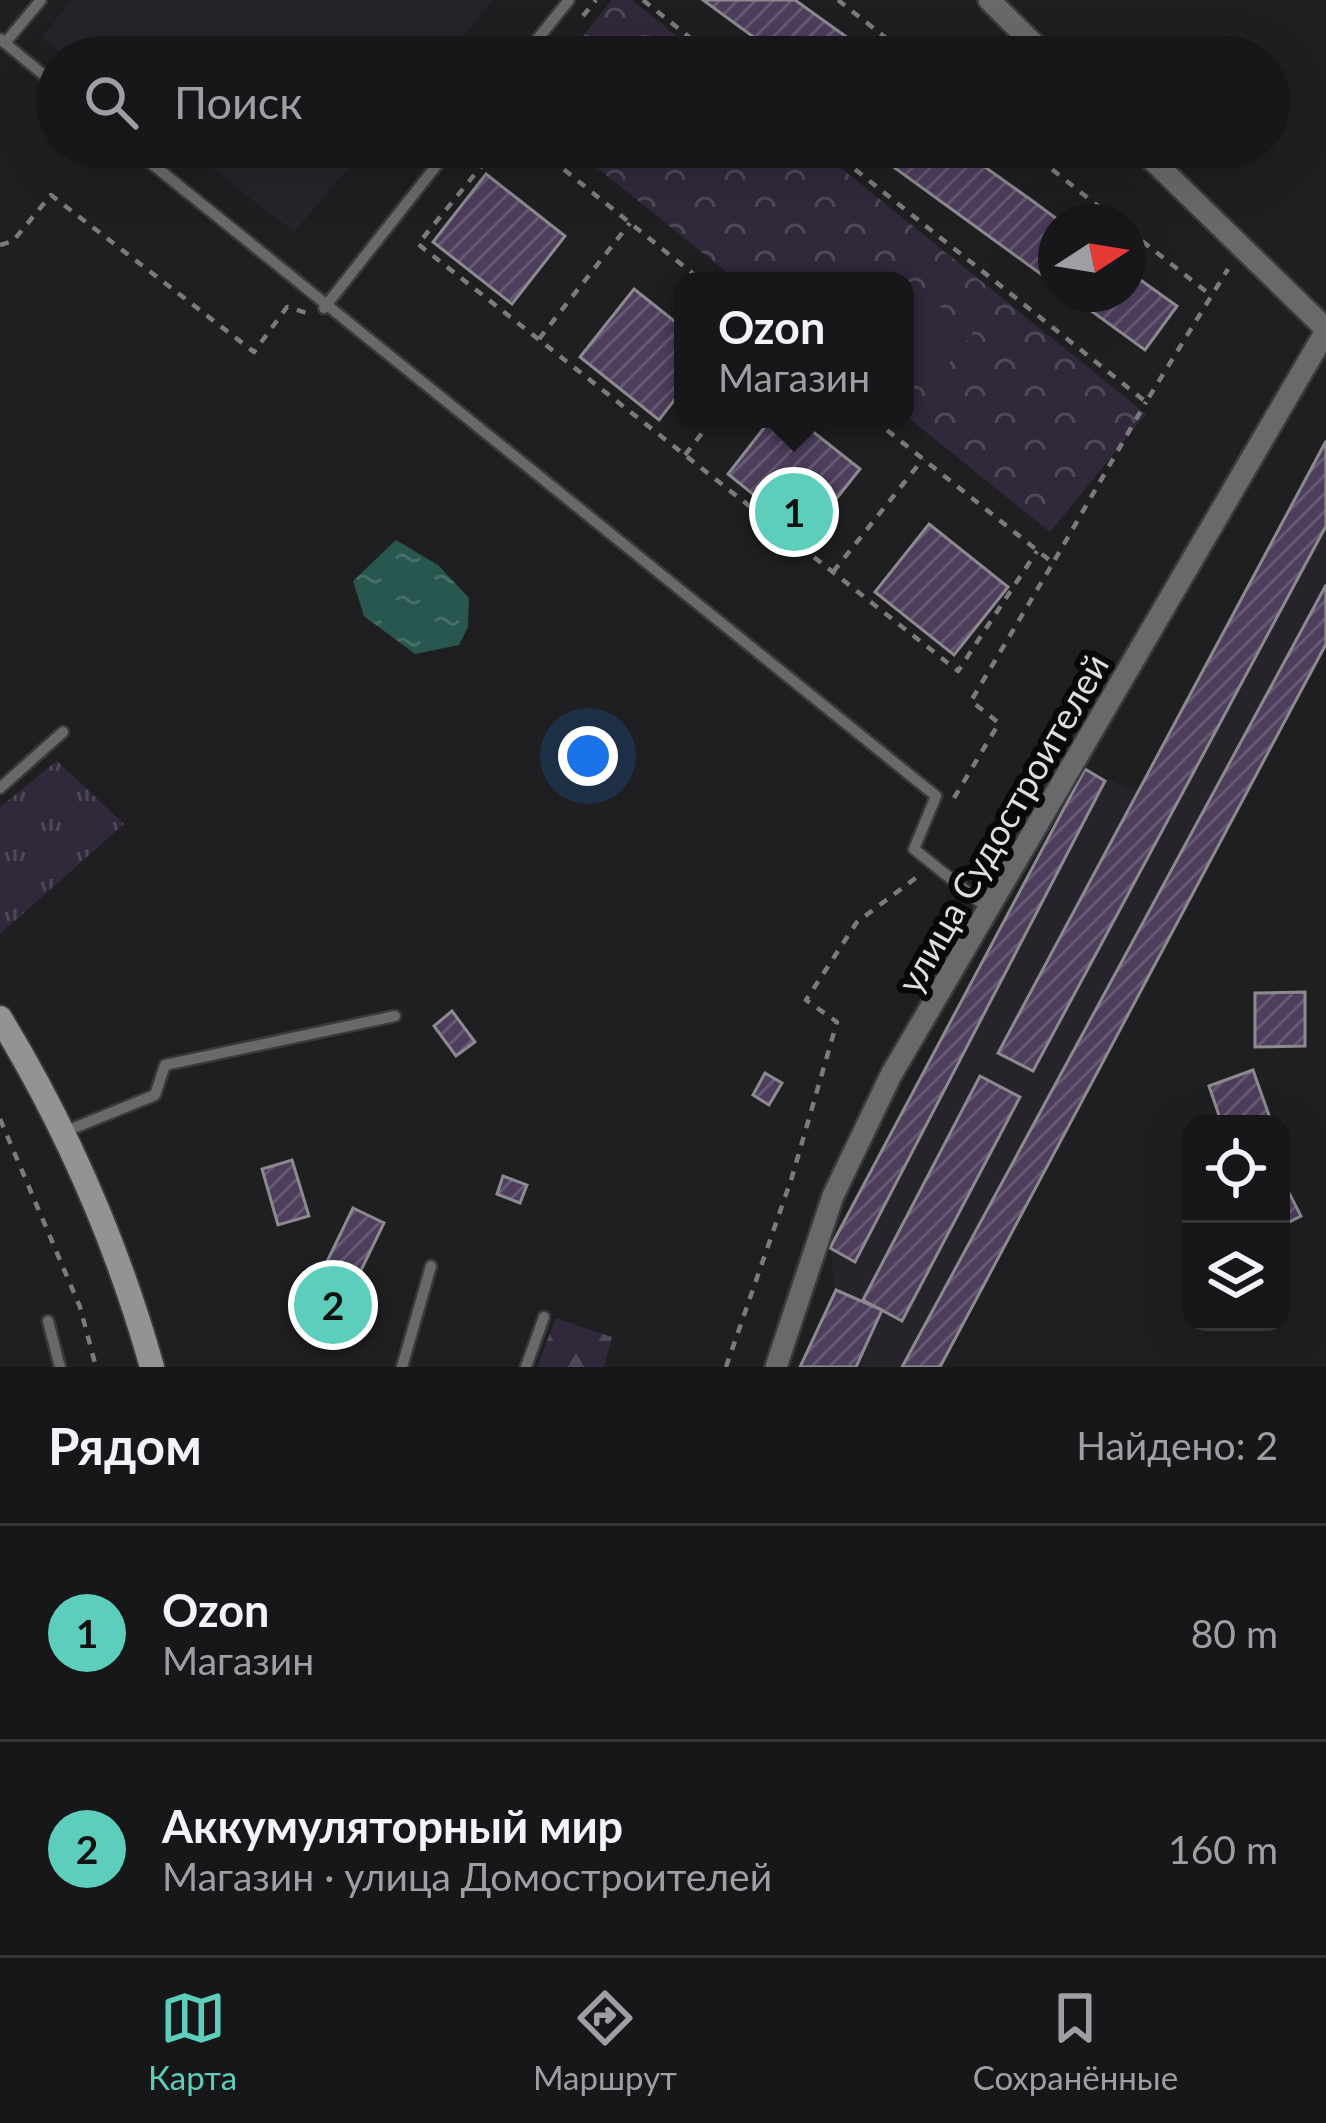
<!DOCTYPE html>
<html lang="ru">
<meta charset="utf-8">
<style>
:root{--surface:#171618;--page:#242325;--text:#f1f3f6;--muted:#9e9fa2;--line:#363537;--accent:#5ccebb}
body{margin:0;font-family:Lato,sans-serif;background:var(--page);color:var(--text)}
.controls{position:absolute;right:36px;bottom:36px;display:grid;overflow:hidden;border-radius:24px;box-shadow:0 12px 48px #0002}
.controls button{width:108px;height:108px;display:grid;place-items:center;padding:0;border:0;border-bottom:3px solid var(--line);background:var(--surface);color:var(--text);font:60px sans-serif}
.compass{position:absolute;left:1038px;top:204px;width:108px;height:108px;border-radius:50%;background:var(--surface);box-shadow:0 12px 48px #0002;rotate:78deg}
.you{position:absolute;left:588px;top:756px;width:42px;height:42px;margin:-30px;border:9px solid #fff;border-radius:50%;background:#1a73e8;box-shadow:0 0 0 18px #1a73e833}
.badge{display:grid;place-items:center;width:78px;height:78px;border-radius:50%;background:var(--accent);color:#111;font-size:39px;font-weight:700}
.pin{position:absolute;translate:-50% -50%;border:6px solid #fff;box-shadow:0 3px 12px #0006}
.popup{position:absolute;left:674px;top:272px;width:240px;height:156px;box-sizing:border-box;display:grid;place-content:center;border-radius:24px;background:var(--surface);filter:drop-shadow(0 3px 9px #0005);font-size:39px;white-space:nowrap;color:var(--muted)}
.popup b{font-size:45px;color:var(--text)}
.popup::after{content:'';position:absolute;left:50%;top:100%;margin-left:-24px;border:24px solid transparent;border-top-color:var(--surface)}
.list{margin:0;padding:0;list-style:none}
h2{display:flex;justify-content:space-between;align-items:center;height:156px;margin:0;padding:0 48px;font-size:51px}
h2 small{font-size:39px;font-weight:400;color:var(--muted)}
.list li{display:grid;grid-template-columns:78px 1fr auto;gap:36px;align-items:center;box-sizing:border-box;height:216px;padding:0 48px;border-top:3px solid var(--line)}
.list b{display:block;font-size:45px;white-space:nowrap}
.list p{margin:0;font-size:39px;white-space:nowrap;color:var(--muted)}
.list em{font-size:39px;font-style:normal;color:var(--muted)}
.icon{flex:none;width:66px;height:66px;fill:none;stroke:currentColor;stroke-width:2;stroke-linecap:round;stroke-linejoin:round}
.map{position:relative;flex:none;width:1326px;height:1367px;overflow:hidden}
.search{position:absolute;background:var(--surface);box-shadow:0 12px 48px #0002;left:36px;right:36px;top:36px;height:132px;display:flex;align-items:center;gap:30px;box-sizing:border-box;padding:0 42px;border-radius:66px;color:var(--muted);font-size:45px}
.sheet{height:588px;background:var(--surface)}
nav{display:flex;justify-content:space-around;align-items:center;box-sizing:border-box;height:168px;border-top:3px solid var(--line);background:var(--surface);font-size:33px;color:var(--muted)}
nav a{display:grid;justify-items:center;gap:6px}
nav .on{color:var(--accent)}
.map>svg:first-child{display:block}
</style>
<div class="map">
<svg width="1326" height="1367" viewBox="0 0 1326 1367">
<defs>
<pattern id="grass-tufts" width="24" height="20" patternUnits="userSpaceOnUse" patternTransform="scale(3)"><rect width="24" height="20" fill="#31293b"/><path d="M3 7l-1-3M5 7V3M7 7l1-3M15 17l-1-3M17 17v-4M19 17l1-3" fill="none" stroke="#4e4857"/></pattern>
<pattern id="forest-firs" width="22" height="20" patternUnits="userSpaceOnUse" patternTransform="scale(3)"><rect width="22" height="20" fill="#31293b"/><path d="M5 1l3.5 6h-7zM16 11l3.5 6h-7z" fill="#4e4857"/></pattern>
<pattern id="park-crowns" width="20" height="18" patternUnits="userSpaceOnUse" patternTransform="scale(3)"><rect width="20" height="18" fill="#31293b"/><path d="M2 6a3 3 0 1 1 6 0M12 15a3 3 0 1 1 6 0" fill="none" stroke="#4e4857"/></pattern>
<pattern id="water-ripples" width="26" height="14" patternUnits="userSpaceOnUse" patternTransform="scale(3)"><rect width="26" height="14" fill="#28574f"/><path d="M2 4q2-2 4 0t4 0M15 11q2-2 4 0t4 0" fill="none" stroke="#476f68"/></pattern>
<pattern id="building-hatch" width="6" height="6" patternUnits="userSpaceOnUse" patternTransform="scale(3)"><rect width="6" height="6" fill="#4d3e5c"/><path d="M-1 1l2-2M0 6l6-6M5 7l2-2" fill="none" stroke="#665973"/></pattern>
</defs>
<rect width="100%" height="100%" fill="#1f1e20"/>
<g fill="#27232b">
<polygon points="71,0 494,0 445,57 67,57 42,38"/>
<polygon points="184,147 367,147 294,232"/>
<polygon points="1326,441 1326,644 940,1367 800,1367 835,1290 830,1248 1085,769 1138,792"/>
</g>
<polygon fill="url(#grass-tufts)" points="57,761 124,824 0,934 0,807"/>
<polygon fill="url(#forest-firs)" points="556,1318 612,1337 604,1367 537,1367"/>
<g fill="url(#park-crowns)">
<polygon points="612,0 632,0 703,57 566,57"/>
<polygon points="571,147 815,147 1146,414 1050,532 905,415 905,281 738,281"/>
</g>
<polygon fill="#31293b" points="885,263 973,333 940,375 905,347 905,281 871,281"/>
<polygon fill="url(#water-ripples)" points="396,540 438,565 469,598 468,627 459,645 415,654 364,616 353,581"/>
<g fill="url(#building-hatch)" stroke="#8c8a8e" stroke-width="3">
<polygon points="703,0 795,0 862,48 856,57 781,57"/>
<polygon points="866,147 957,147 1034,202 1061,222 1056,222 1056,285"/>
<polygon points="486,174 565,236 512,304 433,242"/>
<polygon points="1128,271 1177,306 1145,350 1068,294 1128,294"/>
<polygon points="634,289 683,328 683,389 659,420 580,357"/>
<polygon points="771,419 797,419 860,469 806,537 728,474"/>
<polygon points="1326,441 1326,526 1033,1071 998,1053"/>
<polygon points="929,524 1008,587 954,655 875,592"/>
<polygon points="1326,585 1326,644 940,1367 902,1367"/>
<polygon points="1085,769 1105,781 855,1262 830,1248"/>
<polygon points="1305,992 1305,1046 1255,1047 1255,993"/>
<polygon points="452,1011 475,1042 456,1056 434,1026"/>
<polygon points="1253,1070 1270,1118 1222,1124 1209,1086"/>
<polygon points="765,1073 782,1083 769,1105 753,1095"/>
<polygon points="980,1076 1020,1097 902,1321 863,1300"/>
<polygon points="292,1160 309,1216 278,1225 262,1169"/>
<polygon points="503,1176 527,1185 520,1203 497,1194"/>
<polygon points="1286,1187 1301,1216 1281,1226 1281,1190"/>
<polygon points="353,1208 384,1223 331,1332 300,1317"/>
<polygon points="836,1290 882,1310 856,1367 800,1367"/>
</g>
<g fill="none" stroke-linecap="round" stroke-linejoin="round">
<g stroke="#3a393b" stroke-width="15">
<g id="lane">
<polyline points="0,39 5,43 41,0"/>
<polyline points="5,43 57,86"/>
<polyline points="523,57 569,0"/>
<polyline points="131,147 936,796 914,849 991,911"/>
<polyline points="324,308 451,147"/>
<polyline points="0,788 63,732"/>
<polyline points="64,1132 155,1095 165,1065 395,1016"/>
<polyline points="48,1321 60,1367"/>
<polyline points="402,1367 431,1266"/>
<polyline points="526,1367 544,1317"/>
</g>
</g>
<g stroke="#3a393b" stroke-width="26">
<g id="street">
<polyline points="989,0 1047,57"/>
<polyline points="1139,147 1326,329"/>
<polyline points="776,1367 833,1196 891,1075 1326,331"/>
</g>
</g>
<g stroke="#3a393b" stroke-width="28">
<path id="secondary" d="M0 1018C67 1128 117 1243 152 1367"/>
</g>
<g stroke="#7b7a7c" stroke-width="4.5" stroke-dasharray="9 9" stroke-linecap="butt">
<polyline points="643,0 714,57"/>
<polyline points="838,0 910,57"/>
<polyline points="583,16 596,0"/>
<polyline points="497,147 418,244 958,671 1037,551"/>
<polyline points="536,147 702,281"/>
<polyline points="827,147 1146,402 1228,269"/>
<polyline points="1024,147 1118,222"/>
<polyline points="1128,230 1208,293"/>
<polyline points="0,245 13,241 51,195 254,352 287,307 307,313"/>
<polyline points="539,339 630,223"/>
<polyline points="873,419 1053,563 1146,402"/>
<polyline points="685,455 713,419"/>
<polyline points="833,572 923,459"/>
<polyline points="954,798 999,723 971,701 1053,563"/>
<polyline points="0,1119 80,1307 96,1367"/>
<polyline points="726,1367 792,1177 837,1022 806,1000 857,922 921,874"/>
</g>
<use href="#lane" stroke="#69686a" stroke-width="10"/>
<use href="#street" stroke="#69686a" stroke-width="21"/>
<use href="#secondary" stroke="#949295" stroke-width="24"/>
</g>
<g text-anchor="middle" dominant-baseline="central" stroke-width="12" stroke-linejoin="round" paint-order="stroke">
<g font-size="36" fill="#dedddf" stroke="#090809">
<text transform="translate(1002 823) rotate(-60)">улица Судостроителей</text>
</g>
</g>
</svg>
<div class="controls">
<button><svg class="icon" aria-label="locate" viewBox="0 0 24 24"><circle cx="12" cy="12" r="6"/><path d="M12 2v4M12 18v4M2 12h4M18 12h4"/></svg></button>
<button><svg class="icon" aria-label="layers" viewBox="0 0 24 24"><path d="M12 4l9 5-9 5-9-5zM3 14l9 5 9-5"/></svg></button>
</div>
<svg class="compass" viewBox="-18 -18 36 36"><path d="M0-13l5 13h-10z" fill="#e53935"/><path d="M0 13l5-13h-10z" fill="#9e9fa2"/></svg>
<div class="you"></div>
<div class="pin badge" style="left:794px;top:512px">1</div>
<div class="popup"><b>Ozon</b>Магазин</div>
<div class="pin badge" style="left:333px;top:1305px">2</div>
<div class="search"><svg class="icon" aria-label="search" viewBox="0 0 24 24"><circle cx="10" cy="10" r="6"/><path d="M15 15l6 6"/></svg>Поиск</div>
</div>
<section class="sheet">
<h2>Рядом<small>Найдено: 2</small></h2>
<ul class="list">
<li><span class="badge">1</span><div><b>Ozon</b><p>Магазин</p></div><em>80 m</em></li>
<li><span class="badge">2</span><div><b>Аккумуляторный мир</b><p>Магазин · улица Домостроителей</p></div><em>160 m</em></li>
</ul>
</section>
<nav>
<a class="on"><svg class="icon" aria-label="map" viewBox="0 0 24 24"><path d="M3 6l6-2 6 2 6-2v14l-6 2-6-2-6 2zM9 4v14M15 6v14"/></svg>Карта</a>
<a><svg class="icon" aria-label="directions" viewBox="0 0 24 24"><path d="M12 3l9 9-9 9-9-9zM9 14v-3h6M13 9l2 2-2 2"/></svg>Маршрут</a>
<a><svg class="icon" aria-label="saved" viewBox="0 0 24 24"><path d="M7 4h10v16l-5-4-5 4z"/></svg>Сохранённые</a>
</nav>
